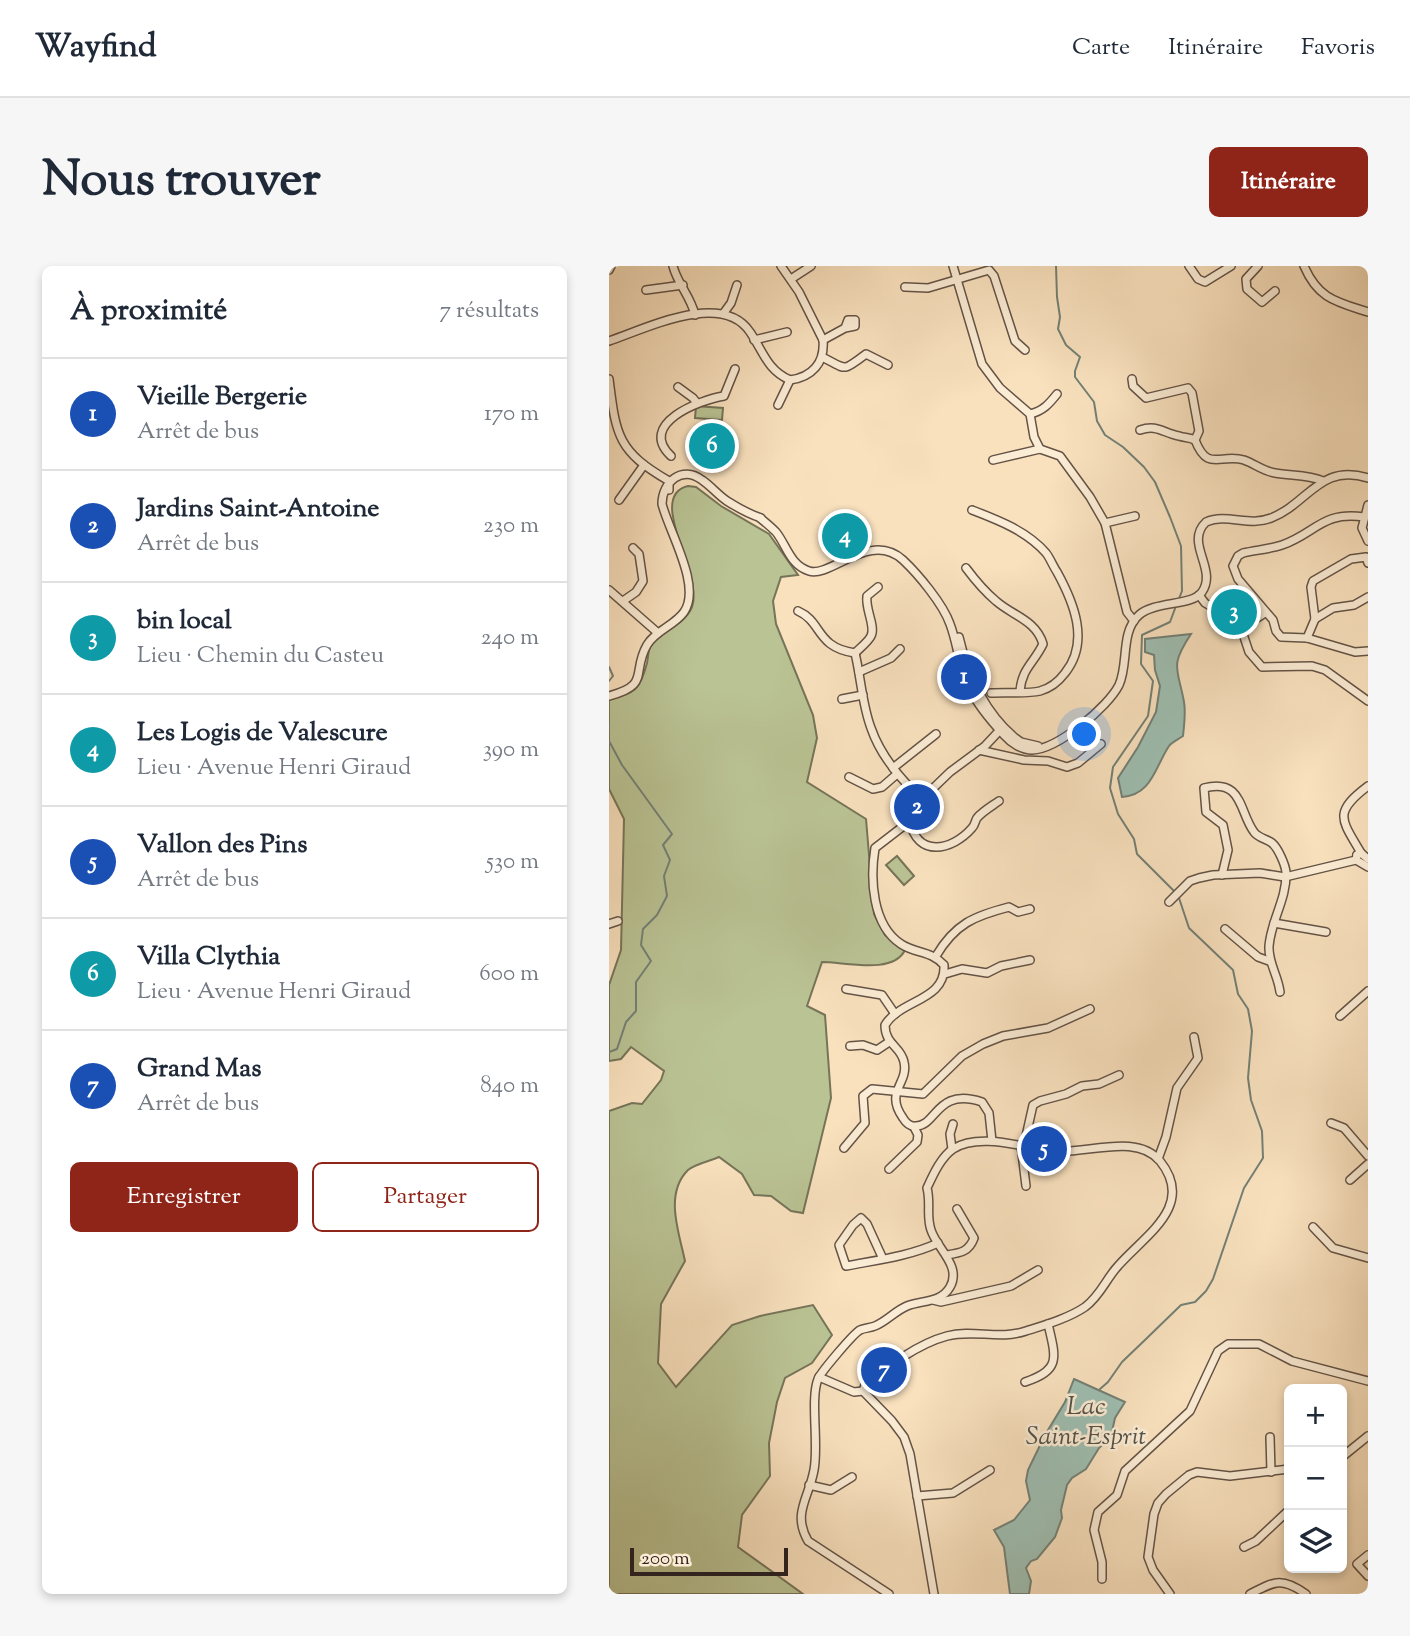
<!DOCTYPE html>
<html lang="fr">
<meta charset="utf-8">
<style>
:root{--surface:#fff;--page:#f6f6f7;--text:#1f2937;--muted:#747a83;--line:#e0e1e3;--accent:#8f2418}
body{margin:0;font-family:"Sorts Mill Goudy",serif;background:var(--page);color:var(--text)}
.controls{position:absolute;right:21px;bottom:21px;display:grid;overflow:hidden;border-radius:10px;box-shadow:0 4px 10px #0003}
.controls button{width:63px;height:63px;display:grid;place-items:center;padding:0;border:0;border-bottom:2px solid var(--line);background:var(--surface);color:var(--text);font:35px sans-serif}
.scale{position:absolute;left:21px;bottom:18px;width:158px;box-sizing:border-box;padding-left:7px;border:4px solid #33241e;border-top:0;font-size:19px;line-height:24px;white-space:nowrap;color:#33241e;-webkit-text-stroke:5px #fbecd5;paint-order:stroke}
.you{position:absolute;left:476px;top:469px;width:24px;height:24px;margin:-18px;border:5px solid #fff;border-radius:50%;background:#1a73e8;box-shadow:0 0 0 10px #1a73e833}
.badge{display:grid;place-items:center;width:46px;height:46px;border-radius:50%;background:var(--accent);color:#fff;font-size:23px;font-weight:700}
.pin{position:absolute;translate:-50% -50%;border:4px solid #fff;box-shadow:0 2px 7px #0006}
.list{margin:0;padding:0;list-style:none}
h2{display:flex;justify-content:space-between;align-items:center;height:91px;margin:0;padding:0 28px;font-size:30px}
h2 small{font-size:23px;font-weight:400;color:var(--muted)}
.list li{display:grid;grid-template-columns:46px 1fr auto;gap:21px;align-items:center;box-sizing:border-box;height:112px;padding:0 28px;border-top:2px solid var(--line)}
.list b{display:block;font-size:26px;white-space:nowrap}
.list p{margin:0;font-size:23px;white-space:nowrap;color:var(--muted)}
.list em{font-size:23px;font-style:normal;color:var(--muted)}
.actions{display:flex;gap:14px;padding:21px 28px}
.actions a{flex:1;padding:16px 0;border:2px solid var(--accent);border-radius:10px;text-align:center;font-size:24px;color:var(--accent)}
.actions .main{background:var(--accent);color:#fff}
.icon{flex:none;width:38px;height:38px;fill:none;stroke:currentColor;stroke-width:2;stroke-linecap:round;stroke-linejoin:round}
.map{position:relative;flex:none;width:759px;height:1328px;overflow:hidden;border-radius:10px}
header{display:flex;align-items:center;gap:42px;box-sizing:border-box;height:98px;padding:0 35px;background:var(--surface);border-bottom:2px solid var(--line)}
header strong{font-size:33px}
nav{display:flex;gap:38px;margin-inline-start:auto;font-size:24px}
.intro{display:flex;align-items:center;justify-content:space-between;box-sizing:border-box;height:168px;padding:0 42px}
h1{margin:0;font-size:49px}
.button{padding:18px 32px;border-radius:10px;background:var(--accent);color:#fff;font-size:24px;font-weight:700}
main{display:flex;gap:42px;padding:0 42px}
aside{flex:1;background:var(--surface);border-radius:10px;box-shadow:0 4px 10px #0003}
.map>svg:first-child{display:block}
</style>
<header>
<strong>Wayfind</strong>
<nav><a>Carte</a><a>Itinéraire</a><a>Favoris</a></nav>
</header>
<div class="intro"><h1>Nous trouver</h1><a class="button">Itinéraire</a></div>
<main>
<aside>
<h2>À proximité<small>7 résultats</small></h2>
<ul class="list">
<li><span class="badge" style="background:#1a4fb4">1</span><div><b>Vieille Bergerie</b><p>Arrêt de bus</p></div><em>170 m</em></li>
<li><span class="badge" style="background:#1a4fb4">2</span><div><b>Jardins Saint-Antoine</b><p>Arrêt de bus</p></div><em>230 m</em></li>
<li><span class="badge" style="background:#0f9aa8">3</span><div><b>bin local</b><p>Lieu · Chemin du Casteu</p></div><em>240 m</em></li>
<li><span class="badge" style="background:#0f9aa8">4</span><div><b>Les Logis de Valescure</b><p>Lieu · Avenue Henri Giraud</p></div><em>390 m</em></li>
<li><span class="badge" style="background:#1a4fb4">5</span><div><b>Vallon des Pins</b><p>Arrêt de bus</p></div><em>530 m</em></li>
<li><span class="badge" style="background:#0f9aa8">6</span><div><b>Villa Clythia</b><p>Lieu · Avenue Henri Giraud</p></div><em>600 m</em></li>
<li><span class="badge" style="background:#1a4fb4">7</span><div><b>Grand Mas</b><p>Arrêt de bus</p></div><em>840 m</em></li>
</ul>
<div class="actions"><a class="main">Enregistrer</a><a>Partager</a></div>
</aside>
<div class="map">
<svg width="759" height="1328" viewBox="0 0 759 1328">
<rect width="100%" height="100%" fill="#f9e1be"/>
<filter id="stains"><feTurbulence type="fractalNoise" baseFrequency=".00286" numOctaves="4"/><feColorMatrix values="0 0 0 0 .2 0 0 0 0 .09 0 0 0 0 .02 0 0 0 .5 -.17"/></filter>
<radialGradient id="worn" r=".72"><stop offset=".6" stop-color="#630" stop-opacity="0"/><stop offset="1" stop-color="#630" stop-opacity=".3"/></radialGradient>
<g fill="#bac394" stroke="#767459" stroke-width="2">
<polygon points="87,140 114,142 113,154 86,152"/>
<path d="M79 220 87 221 112 240 160 268 189 309 172 311 164 335 167 358 204 449 208 472 198 516 257 553 265 648 276 669 296 684C284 709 236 696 213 696L198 740 216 749 222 832 194 947 182 945 162 930 145 929 133 908 110 891C101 895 86 898 79 904 55 928 70 966 76 995L52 1038 49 1097 67 1121 123 1059 151 1050 204 1039 223 1069 203 1097 176 1112 168 1136 160 1177 161 1210 133 1249 129 1281 194 1328H0V845L23 837 33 838 52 814 55 805 22 781 12 793 0 795V719L12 684 15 553 0 523V434C26 427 31 424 38 397 39 392 39 386 41 381 51 365 76 359 83 341 95 310 36 230 79 220Z"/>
<polygon points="288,590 305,610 295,619 277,599"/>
</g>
<g fill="#9ebeb1" stroke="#738076" stroke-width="2">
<path d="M582 368C560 401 569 402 575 436 577 448 575 459 574 470 570 473 563 476 560 480 546 501 543 529 513 531L509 512 529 481 547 446 551 420 546 404 545 389 536 386V373Z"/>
<polygon points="465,1113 516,1136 506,1152 502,1170 490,1182 477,1203 463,1212 458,1219 452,1244 453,1252 446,1271 428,1293 422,1295 417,1302 422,1315 420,1328 401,1328 395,1281 385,1264 405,1254 421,1234 417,1215 419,1204 436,1169 456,1136"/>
</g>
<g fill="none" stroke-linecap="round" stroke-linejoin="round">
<g stroke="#738076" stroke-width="2">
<polyline points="447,0 448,31 451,51 449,63 457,79 471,91 466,105 466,111 485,136 488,155 496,169 514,181 535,201 546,216 561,251 572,280 573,325 569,335"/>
<polyline points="0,401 4,410 0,415"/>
<polyline points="0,458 0,463"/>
<polyline points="0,475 13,499 63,568 54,579 61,594 55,610 58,630 48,649 34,663 32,679 42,695 27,716 27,745 17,756 8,783 0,786"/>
<polyline points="565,625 528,588 525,573 509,548 501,522 504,501 539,450 544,415 532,398 533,369 561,356 567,340"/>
<polyline points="491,1123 499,1116 513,1096 538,1072 572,1039 586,1036 597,1025 604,1013 635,922 654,892 653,865 642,834 639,812 643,765 639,743 629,728 624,704 580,662 569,629"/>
</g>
<g stroke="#645346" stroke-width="10">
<g id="minor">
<path d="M64 0C68 17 82 31 86 49"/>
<polyline points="344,0 373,98 391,122 421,148 425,171 431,183"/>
<polyline points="580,0 589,13 596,16 622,0"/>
<polyline points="649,0 637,13 638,23 653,36 666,25"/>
<path d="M695 0C709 33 728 36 759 46"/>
<polyline points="0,4 2,0"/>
<polyline points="182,13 202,0"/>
<polyline points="296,21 319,22 380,4 385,10 406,75 416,84"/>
<polyline points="37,24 74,19"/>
<polyline points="114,48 122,37 128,19"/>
<polyline points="145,74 178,66"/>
<polyline points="214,74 236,62 246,60 246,54 239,54 236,62"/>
<path d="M0 75C36 63 113 24 141 66 154 85 158 104 181 114 203 111 216 97 214 74L190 26 172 0"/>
<path d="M213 91C238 103 232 107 257 88L279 99"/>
<path d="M0 113C7 169 8 185 60 215V224"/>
<path d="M523 113 524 120 537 132 579 122 583 127 590 165 586 174C599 207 611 187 635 194 646 198 654 205 666 207 682 210 699 208 714 215"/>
<polyline points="69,121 84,132 88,137"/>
<polyline points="169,139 181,114"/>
<path d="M421 148C434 145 440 138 448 128"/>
<path d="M531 164C548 158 554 167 570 170 576 172 580 171 586 174"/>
<path d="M62 190C28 158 90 134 115 130L126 103"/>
<polyline points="384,194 431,183 451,190 481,231 496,257 518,346 525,355"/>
<polyline points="10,234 35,199"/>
<polyline points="759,239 753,262 759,275"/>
<path d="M363 244C389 254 418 265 437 287 441 292 444 300 448 306 465 337 481 376 456 407 450 415 442 422 431 425 418 428 396 426 382 427"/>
<path d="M755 251C713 245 707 267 673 279 661 283 647 284 634 287L629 290 624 300 629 313 664 354 667 365 672 371 698 372 746 386 759 385"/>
<path d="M151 252C156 256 162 261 167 266 178 280 181 299 200 305 222 312 261 264 294 294 309 308 334 338 341 358 349 379 350 403 361 423 369 440 383 456 396 470 402 477 413 484 423 484 449 483 499 441 510 419 520 397 511 366 530 349 545 335 584 340 593 326 609 303 575 277 597 256 618 247 640 261 662 252 700 237 711 197 759 212"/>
<polyline points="496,257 526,250"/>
<path d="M357 302C366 314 375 325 387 335 404 350 427 354 434 378 425 397 413 402 411 425"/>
<polyline points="0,324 49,367"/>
<polyline points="590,329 596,337 630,356 640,386 653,401 703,400 716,404 759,435"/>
<polyline points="14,335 27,326 34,315 30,288 24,282"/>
<path d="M189 345C214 356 206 381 246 387"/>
<polyline points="706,353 724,342 745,339 759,331"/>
<polyline points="634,361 656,347"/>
<path d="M350 371C359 410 375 445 405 471L412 476 429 480"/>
<polyline points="698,372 706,353 702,321 704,315 742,293 757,291 759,297"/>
<path d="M246 387C252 412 253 438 262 462 272 491 291 513 313 533"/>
<path d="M246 387C251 382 259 376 262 370 267 360 256 344 258 330L269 321"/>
<polyline points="250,406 282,392 291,383"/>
<path d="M0 430C42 419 22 407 38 379 47 364 65 360 75 346 93 320 60 266 53 238 53 216 73 199 93 214 102 220 109 229 118 235 129 242 140 248 152 252"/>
<polyline points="233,433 254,429"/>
<polyline points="370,484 415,494 439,495 458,501 469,497 492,478"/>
<polyline points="284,502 327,468"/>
<polyline points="240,511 264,523 273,521 288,508"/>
<path d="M301 555C308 592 343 585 363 562 366 559 366 555 368 552 374 545 383 540 390 535"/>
<path d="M752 587C733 554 723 547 759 520"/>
<polyline points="748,589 747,594 759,601"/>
<polyline points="748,589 752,587 759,593"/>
<path d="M613 609 619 584 614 559 597 546 595 522C634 512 630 546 645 566 649 572 658 573 663 577 669 582 676 598 677 606 678 633 662 654 660 680 659 697 669 709 671 726"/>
<polyline points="560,636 581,615 590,612 604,609 651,607 676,611 747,594"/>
<polyline points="665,657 717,666"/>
<polyline points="0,658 9,655"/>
<polyline points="616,663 649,691 660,695"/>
<path d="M327 690C346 658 365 650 400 641L409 646 421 643"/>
<polyline points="336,708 353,703 378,707 392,700 421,694"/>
<polyline points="237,723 273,729 286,748"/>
<polyline points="731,750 759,725"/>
<polyline points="241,780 254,779 268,784 280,776"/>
<polyline points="722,857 735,862 759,890"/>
<path d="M383 875 380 847 373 836C327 821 328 860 307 860 301 861 297 857 294 852 275 825 300 818 295 796 292 780 276 779 276 759 292 733 337 735 335 699 321 684 307 688 292 678 263 659 261 613 266 582L301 555 313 533 341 506 376 480 391 464"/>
<polyline points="412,879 417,920"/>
<polyline points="415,879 424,839 431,835 457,828 473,820 490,818 510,809"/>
<polyline points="235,882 256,857 254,830 263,823 314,828 353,790 374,778 394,770 439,762 481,743"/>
<polyline points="343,883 341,868 344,858"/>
<polyline points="549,893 557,871 568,822 589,792 585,771"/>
<polyline points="280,903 308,876 309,869 305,861"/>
<polyline points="741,914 759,898"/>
<polyline points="704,961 724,982 759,992"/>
<path d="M337 989C351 987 360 986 365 972L348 943"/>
<path d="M274 993 258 958 252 952 244 959 230 979 237 1000C268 994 301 990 329 977"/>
<polyline points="324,1034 332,1036 402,1020 429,1004"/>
<polyline points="210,1111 245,1126 254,1125"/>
<path d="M416 1116C452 1104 447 1092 439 1058"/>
<path d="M254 1125 256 1119C280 1100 308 1078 338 1070 364 1063 391 1074 417 1065 436 1059 460 1052 476 1041 491 1030 497 1013 509 1000 536 969 587 940 551 895 527 866 476 889 444 885 415 882 371 866 344 883 332 891 324 909 318 922 322 937 317 950 322 964 328 983 353 1000 341 1021 332 1037 313 1034 298 1040 286 1045 278 1055 266 1060 261 1062 255 1062 251 1064 244 1068 212 1106 209 1113 201 1133 210 1178 205 1204 200 1232 183 1247 199 1275L280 1328"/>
<polyline points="254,1125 283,1155 295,1171 301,1188 325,1328"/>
<polyline points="661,1171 662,1206"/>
<polyline points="733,1191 759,1170"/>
<polyline points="200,1219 222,1224 243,1211"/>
<polyline points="308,1230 344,1227 381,1204"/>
<polyline points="635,1281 647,1275 680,1244"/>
<polyline points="759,1289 748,1298 759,1310"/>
<polyline points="493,1313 493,1296 485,1264 489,1246 508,1229 516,1205 581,1145 609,1085 619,1078 650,1078 683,1095 759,1115"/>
<polyline points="561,1328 544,1304 539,1291 545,1248 549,1237 557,1228 580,1209 588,1206 621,1210 680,1203"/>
<path d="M641 1328C666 1315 673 1311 697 1328"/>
</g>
</g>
<use href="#minor" stroke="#fbecd5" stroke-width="7"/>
</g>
<g text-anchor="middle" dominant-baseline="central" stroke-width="5" stroke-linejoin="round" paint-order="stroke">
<g font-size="26" font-style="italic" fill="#53524a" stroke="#fbecd5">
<text x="477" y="1141">Lac<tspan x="477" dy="30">Saint-Esprit</tspan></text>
</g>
</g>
<rect width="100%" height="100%" filter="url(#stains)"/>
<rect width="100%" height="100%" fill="url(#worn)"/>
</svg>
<div class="controls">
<button>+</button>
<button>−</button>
<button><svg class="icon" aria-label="layers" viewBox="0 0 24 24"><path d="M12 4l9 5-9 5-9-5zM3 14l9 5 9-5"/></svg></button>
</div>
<div class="scale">200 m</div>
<div class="you"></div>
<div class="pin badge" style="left:355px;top:411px;background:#1a4fb4">1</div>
<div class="pin badge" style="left:308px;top:541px;background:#1a4fb4">2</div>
<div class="pin badge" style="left:625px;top:346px;background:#0f9aa8">3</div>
<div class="pin badge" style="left:236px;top:270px;background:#0f9aa8">4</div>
<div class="pin badge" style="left:435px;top:883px;background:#1a4fb4">5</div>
<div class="pin badge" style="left:103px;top:180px;background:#0f9aa8">6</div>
<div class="pin badge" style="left:275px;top:1104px;background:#1a4fb4">7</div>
</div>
</main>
